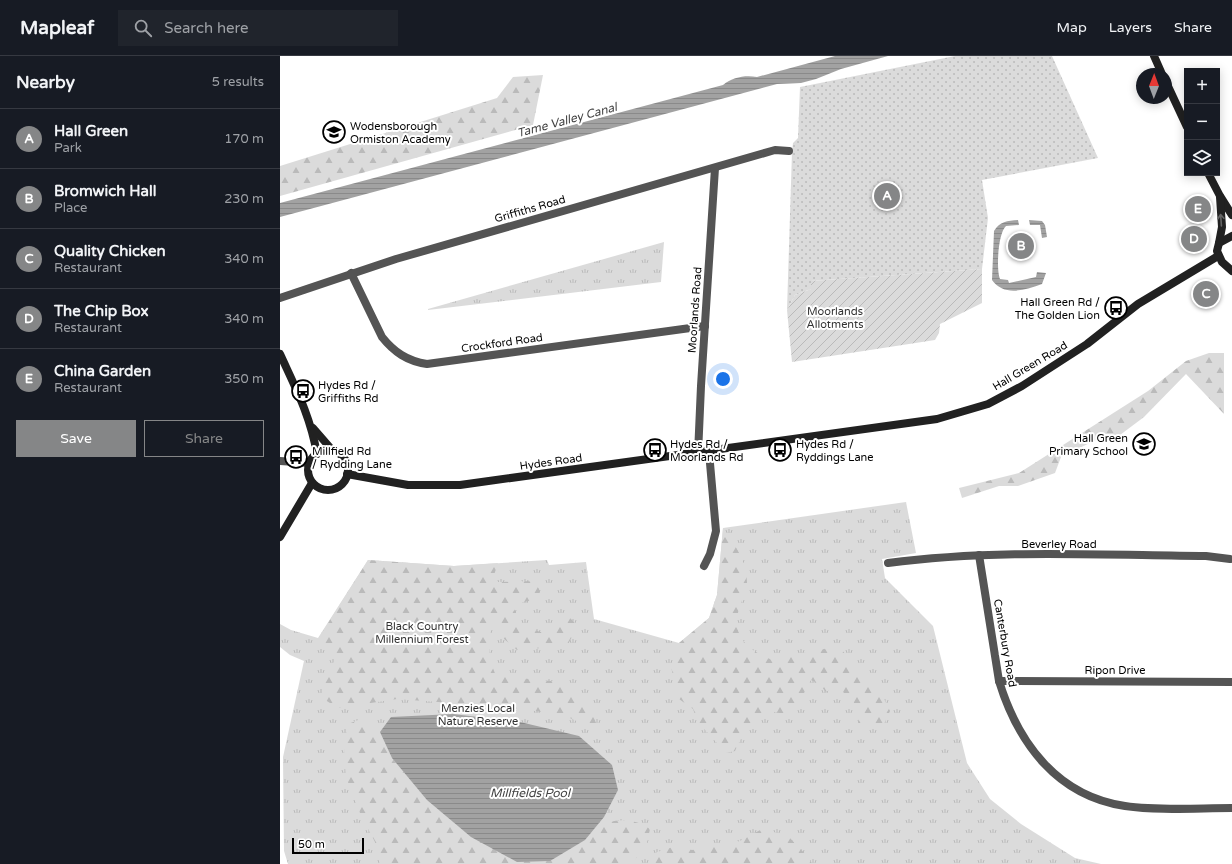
<!DOCTYPE html>
<meta charset="utf-8">
<style>
:root{--surface:#171b24;--page:#20242c;--text:#f1f3f6;--muted:#9ea1a6;--line:#363941;--accent:#858687}
body{margin:0;font-family:"Varela Round",sans-serif;background:var(--page);color:var(--text)}
.controls{position:absolute;right:12px;top:12px;display:grid;overflow:hidden;border-radius:0px;box-shadow:0 2px 10px #0003}
.controls button{width:36px;height:36px;display:grid;place-items:center;padding:0;border:0;border-bottom:1px solid var(--line);background:var(--surface);color:var(--text);font:20px sans-serif}
.compass{position:absolute;left:856px;top:12px;width:36px;height:36px;border-radius:50%;background:var(--surface);box-shadow:0 2px 10px #0003;rotate:1deg}
.scale{position:absolute;left:12px;bottom:10px;width:72px;box-sizing:border-box;padding-left:4px;border:2px solid #000;border-top:0;font-size:11px;line-height:14px;white-space:nowrap;color:#000;-webkit-text-stroke:3px #fff;paint-order:stroke}
.you{position:absolute;left:443px;top:323px;width:14px;height:14px;margin:-10px;border:3px solid #fff;border-radius:50%;background:#1a73e8;box-shadow:0 0 0 6px #1a73e833}
.badge{display:grid;place-items:center;width:26px;height:26px;border-radius:50%;background:var(--accent);color:#fff;font-size:13px;font-weight:700}
.pin{position:absolute;translate:-50% -50%;border:2px solid #fff;box-shadow:0 1px 4px #0006}
.list{margin:0;padding:0;list-style:none}
h2{display:flex;justify-content:space-between;align-items:center;height:52px;margin:0;padding:0 16px;font-size:17px}
h2 small{font-size:13px;font-weight:400;color:var(--muted)}
.list li{display:grid;grid-template-columns:26px 1fr auto;gap:12px;align-items:center;box-sizing:border-box;height:60px;padding:0 16px;border-top:1px solid var(--line)}
.list b{display:block;font-size:15px;white-space:nowrap}
.list p{margin:0;font-size:13px;white-space:nowrap;color:var(--muted)}
.list em{font-size:13px;font-style:normal;color:var(--muted)}
.actions{display:flex;gap:8px;padding:12px 16px}
.actions a{flex:1;padding:9px 0;border:1px solid var(--accent);border-radius:0px;text-align:center;font-size:14px;color:var(--accent)}
.actions .main{background:var(--accent);color:#fff}
.icon{flex:none;width:22px;height:22px;fill:none;stroke:currentColor;stroke-width:2;stroke-linecap:round;stroke-linejoin:round}
.map{position:relative;flex:none;width:952px;height:808px;overflow:hidden}
header{display:flex;align-items:center;gap:24px;box-sizing:border-box;height:56px;padding:0 20px;background:var(--surface);border-bottom:1px solid var(--line)}
header strong{font-size:19px}
nav{display:flex;gap:22px;margin-inline-start:auto;font-size:14px}
.search{width:280px;height:36px;background:var(--page);display:flex;align-items:center;gap:10px;box-sizing:border-box;padding:0 14px;border-radius:0px;color:var(--muted);font-size:15px}
main{display:flex}
aside{flex:1;background:var(--surface)}
.map>svg:first-child{display:block}
</style>
<header>
<strong>Mapleaf</strong>
<div class="search"><svg class="icon" aria-label="search" viewBox="0 0 24 24"><circle cx="10" cy="10" r="6"/><path d="M15 15l6 6"/></svg>Search here</div>
<nav><a>Map</a><a>Layers</a><a>Share</a></nav>
</header>
<main>
<aside>
<h2>Nearby<small>5 results</small></h2>
<ul class="list">
<li><span class="badge">A</span><div><b>Hall Green</b><p>Park</p></div><em>170 m</em></li>
<li><span class="badge">B</span><div><b>Bromwich Hall</b><p>Place</p></div><em>230 m</em></li>
<li><span class="badge">C</span><div><b>Quality Chicken</b><p>Restaurant</p></div><em>340 m</em></li>
<li><span class="badge">D</span><div><b>The Chip Box</b><p>Restaurant</p></div><em>340 m</em></li>
<li><span class="badge">E</span><div><b>China Garden</b><p>Restaurant</p></div><em>350 m</em></li>
</ul>
<div class="actions"><a class="main">Save</a><a>Share</a></div>
</aside>
<div class="map">
<svg width="952" height="808" viewBox="0 0 952 808">
<defs>
<pattern id="grass-tufts" width="24" height="20" patternUnits="userSpaceOnUse"><rect width="24" height="20" fill="#dbdbdb"/><path d="M3 7l-1-3M5 7V3M7 7l1-3M15 17l-1-3M17 17v-4M19 17l1-3" fill="none" stroke="#bababa"/></pattern>
<pattern id="forest-firs" width="22" height="20" patternUnits="userSpaceOnUse"><rect width="22" height="20" fill="#dbdbdb"/><path d="M5 1l3.5 6h-7zM16 11l3.5 6h-7z" fill="#bababa"/></pattern>
<pattern id="park-dots" width="8" height="8" patternUnits="userSpaceOnUse"><rect width="8" height="8" fill="#dbdbdb"/><path d="M2 2h.1M6 6h.1" fill="none" stroke="#bababa" stroke-width="1.8" stroke-linecap="round"/></pattern>
<pattern id="garden-furrows" width="10" height="10" patternUnits="userSpaceOnUse"><rect width="10" height="10" fill="#dbdbdb"/><path d="M-1 1l2-2M0 10L10 0M9 11l2-2" fill="none" stroke="#bababa"/></pattern>
<pattern id="water-rules" width="6" height="5" patternUnits="userSpaceOnUse"><rect width="6" height="5" fill="#a2a2a2"/><path d="M0 2.5h6" fill="none" stroke="#8a8a8a"/></pattern>
</defs>
<rect width="100%" height="100%" fill="#fff"/>
<g fill="url(#grass-tufts)">
<polygon points="384,186 381,226 148,254 148,253"/>
<polygon points="626,446 636,497 602,503 605,522 653,570 687,707 710,743 741,768 795,802 821,808 8,808 4,795 3,701 24,605 10,599 0,591 0,568 11,574 38,582 88,504 174,510 267,504 269,509 306,506 314,563 399,587 429,562 437,539 443,472"/>
</g>
<g fill="url(#forest-firs)">
<polygon points="263,19 253,69 0,140 0,110 217,42 233,21"/>
<polygon points="929,297 944,297 944,358 906,318 864,361 840,379 824,380 781,401 775,417 738,430 719,430 682,442 679,432 739,417 868,335 906,305"/>
<path d="M443 472C455 489 467 505 467 527 466 537 460 547 458 557 452 585 474 597 497 606L519 598 559 590 584 623 600 635 610 655 602 672 578 670 580 654 570 642 556 630 546 636 539 628 531 624 524 637 521 652 504 658 490 655C471 666 464 674 455 695L446 697 418 666 413 653 399 643 391 611 399 587 429 562 437 539Z"/>
<polygon points="88,504 174,510 218,507 214,519 215,526 255,525 260,535 256,543 237,548 234,553 242,568 260,576 275,570 288,560 298,570 287,590 237,594 223,582 212,564 209,602 216,620 271,625 292,633 314,656 317,674 283,659 226,651 117,643 58,652 42,642 42,619 54,606 55,592 38,583"/>
<path d="M81 663 100 676 112 702 147 744 191 781 305 784C308 780 311 774 315 772 332 762 354 761 370 773L366 791 351 808H100L95 786 80 757 66 721 64 692 68 668Z"/>
<polygon points="482,773 508,780 528,801 532,808 367,808 377,796 396,790 412,794 437,790 460,785"/>
</g>
<polygon fill="url(#park-dots)" points="675,0 772,0 818,102 702,124 708,162 702,213 531,225 531,233 515,239 507,254 512,96 513,87 518,82 520,31"/>
<polygon fill="url(#garden-furrows)" points="702,213 702,247 660,268 659,277 655,284 512,306 507,254 515,239 531,233 531,225"/>
<g fill="url(#water-rules)">
<path d="M555 0H608L561 13 536 23 521 27 497 28 0 161V147L443 29C453 21 465 19 477 21Z"/>
<path d="M738 164 739 169 726 170C718 177 716 213 720 223L728 224 729 227 756 221 757 216 766 217 762 228C745 234 724 241 712 224L714 175C720 165 727 165 738 164Z"/>
<polygon points="749,164 762,165 765,169 767,181 762,182 760,169 750,169"/>
<polygon points="173,658 240,666 299,680 332,709 338,734 324,761 305,784 270,805 237,806 191,781 147,744 112,702 100,676 111,661"/>
</g>
<g fill="none" stroke-linecap="round" stroke-linejoin="round">
<g stroke="#545454" stroke-width="8">
<path d="M71 217 102 281C114 296 127 305 147 308L425 270"/>
<polyline points="0,242 116,203 495,94 509,95"/>
<polyline points="418,398 421,330 435,112"/>
<polyline points="0,405 30,407"/>
<path d="M699 499 719 625C738 687 777 740 845 750 879 755 918 752 952 752"/>
<path d="M608 507C713 493 820 499 926 500L950 503"/>
<polyline points="424,510 430,498 436,475 429,396"/>
<polyline points="719,625 952,626"/>
</g>
<g stroke="#212121" stroke-width="8">
<polyline points="874,0 882,18"/>
<polyline points="886,26 907,71"/>
<polyline points="928,117 940,140 952,159"/>
<polyline points="952,180 939,187 937,195 942,206 952,215"/>
<polyline points="939,187 942,171 940,141"/>
<path d="M0 298C16 333 30 359 37 398"/>
<polyline points="33,372 53,395"/>
<circle cx="48" cy="414" r="20"/>
<polyline points="67,418 128,429 180,429 657,363 708,348 742,330 807,288 858,248 938,200"/>
<polyline points="0,481 32,427"/>
</g>
</g>
<defs><path id="oneway-shaft" d="M-6 0H5M1.5-3L5.5 0L1.5 3" fill="none" stroke-width="1.6" stroke-linecap="round" stroke-linejoin="round"/></defs>
<use stroke="#646464" href="#oneway-shaft" transform="translate(941 164) rotate(-94)"/>
<defs>
<g id="school-ring" transform="scale(1.15)"><circle r="9.5" fill="#fff" stroke="#000" stroke-width="1.5"/><path d="M0-5L7-2L0 1L-7-2ZM-4 1L0 2.5L4 1V4Q0 6-4 4Z" fill="#000"/></g>
<g id="bus-ring" transform="scale(1.15)"><circle r="9.5" fill="#fff" stroke="#000" stroke-width="1.5"/><path d="M-5-6H5V4H4V6H2V4H-2V6H-4V4H-5ZM-3.5-4V0h7V-4ZM-3.5 1.2v1.5H-2V1.2ZM2 1.2v1.5H3.5V1.2Z" fill="#000"/></g>
</defs>
<g fill-rule="evenodd">
<use href="#school-ring" x="54" y="76"/>
<use href="#bus-ring" x="836" y="252"/>
<use href="#bus-ring" x="23" y="335"/>
<use href="#school-ring" x="864" y="388"/>
<use href="#bus-ring" x="375" y="394"/>
<use href="#bus-ring" x="500" y="394"/>
<use href="#bus-ring" x="16" y="401"/>
</g>
<g text-anchor="middle" dominant-baseline="central" stroke-width="4" stroke-linejoin="round" paint-order="stroke">
<g font-size="11" fill="#000" stroke="#fff" text-anchor="start">
<text x="70" y="70">Wodensborough<tspan x="70" dy="13">Ormiston Academy</tspan></text>
<text x="820" y="246" text-anchor="end">Hall Green Rd /<tspan x="820" dy="13">The Golden Lion</tspan></text>
<text x="38" y="329">Hydes Rd /<tspan x="38" dy="13">Griffiths Rd</tspan></text>
<text x="848" y="382" text-anchor="end">Hall Green<tspan x="848" dy="13">Primary School</tspan></text>
<text x="390" y="388">Hydes Rd /<tspan x="390" dy="13">Moorlands Rd</tspan></text>
<text x="516" y="388">Hydes Rd /<tspan x="516" dy="13">Ryddings Lane</tspan></text>
<text x="32" y="395">Millfield Rd<tspan x="32" dy="13">/ Rydding Lane</tspan></text>
</g>
<g font-size="11" fill="#000" stroke="#fff">
<text transform="translate(250 153) rotate(-16)">Griffiths Road</text>
<text transform="translate(415 254) rotate(-86)">Moorlands Road</text>
<text transform="translate(222 287) rotate(-8)">Crockford Road</text>
<text transform="translate(750 310) rotate(-31)">Hall Green Road</text>
<text transform="translate(271 406) rotate(-8)">Hydes Road</text>
<text x="779" y="488">Beverley Road</text>
<text transform="translate(725 587) rotate(80)">Canterbury Road</text>
<text x="835" y="614">Ripon Drive</text>
</g>
<g font-size="11" fill="#323232" stroke="#fff">
<text x="555" y="255">Moorlands<tspan x="555" dy="13">Allotments</tspan></text>
<text x="142" y="570">Black Country<tspan x="142" dy="13">Millennium Forest</tspan></text>
<text x="198" y="652">Menzies Local<tspan x="198" dy="13">Nature Reserve</tspan></text>
</g>
<g font-size="12" font-style="italic" fill="#434343" stroke="#fff">
<text transform="translate(287 64) rotate(-15)">Tame Valley Canal</text>
<text x="250" y="737">Millfields Pool</text>
</g>
</g>
</svg>
<div class="controls">
<button>+</button>
<button>−</button>
<button><svg class="icon" aria-label="layers" viewBox="0 0 24 24"><path d="M12 4l9 5-9 5-9-5zM3 14l9 5 9-5"/></svg></button>
</div>
<svg class="compass" viewBox="-18 -18 36 36"><path d="M0-13l5 13h-10z" fill="#e53935"/><path d="M0 13l5-13h-10z" fill="#9ea1a6"/></svg>
<div class="scale">50 m</div>
<div class="you"></div>
<div class="pin badge" style="left:607px;top:140px">A</div>
<div class="pin badge" style="left:741px;top:190px">B</div>
<div class="pin badge" style="left:926px;top:238px">C</div>
<div class="pin badge" style="left:914px;top:183px">D</div>
<div class="pin badge" style="left:918px;top:153px">E</div>
</div>
</main>
